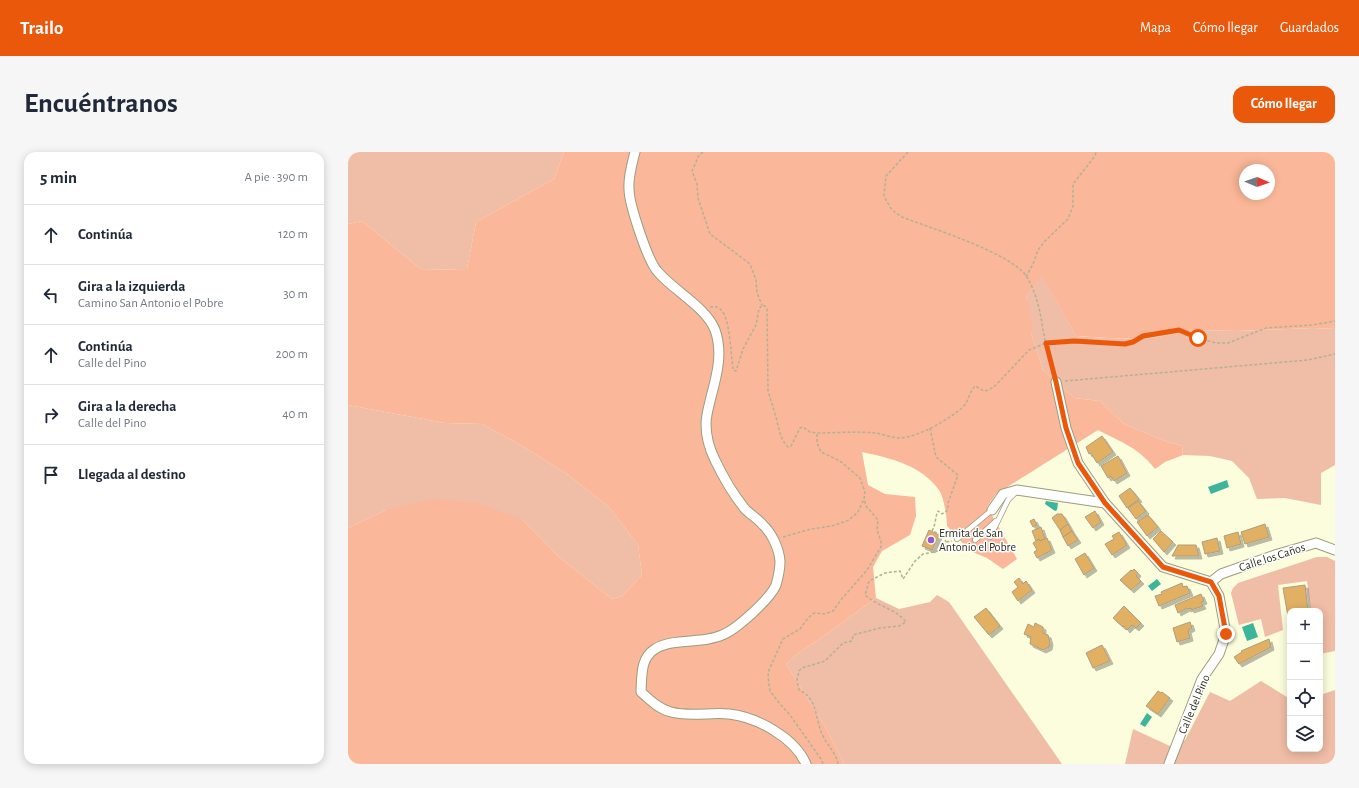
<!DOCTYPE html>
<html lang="es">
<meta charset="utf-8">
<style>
:root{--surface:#fff;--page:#f6f6f7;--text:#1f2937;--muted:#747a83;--line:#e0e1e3;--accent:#ea580c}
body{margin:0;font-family:"Alegreya Sans",sans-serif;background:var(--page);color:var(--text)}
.controls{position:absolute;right:12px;bottom:12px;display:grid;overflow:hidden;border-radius:8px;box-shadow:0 2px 10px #0003}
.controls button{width:36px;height:36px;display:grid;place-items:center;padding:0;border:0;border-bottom:1px solid var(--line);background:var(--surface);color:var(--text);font:20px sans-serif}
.compass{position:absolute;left:891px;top:12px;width:36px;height:36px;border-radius:50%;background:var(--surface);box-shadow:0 2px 10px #0003;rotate:92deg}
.stop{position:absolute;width:12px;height:12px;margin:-9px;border:3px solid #ea580c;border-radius:50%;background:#fff}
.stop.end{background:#ea580c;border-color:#fff;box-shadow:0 1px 4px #0008}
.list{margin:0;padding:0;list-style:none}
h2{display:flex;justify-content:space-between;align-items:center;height:52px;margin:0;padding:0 16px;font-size:17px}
h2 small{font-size:13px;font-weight:400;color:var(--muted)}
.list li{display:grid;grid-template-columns:26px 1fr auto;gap:12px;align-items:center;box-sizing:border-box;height:60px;padding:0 16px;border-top:1px solid var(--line)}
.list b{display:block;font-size:15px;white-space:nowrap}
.list p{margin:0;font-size:13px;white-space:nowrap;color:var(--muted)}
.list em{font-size:13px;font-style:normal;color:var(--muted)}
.icon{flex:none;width:22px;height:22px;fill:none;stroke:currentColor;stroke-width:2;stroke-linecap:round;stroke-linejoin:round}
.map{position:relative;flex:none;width:987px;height:612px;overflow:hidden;border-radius:12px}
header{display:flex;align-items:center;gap:24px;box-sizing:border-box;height:56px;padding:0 20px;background:var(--accent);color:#fff}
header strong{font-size:19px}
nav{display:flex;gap:22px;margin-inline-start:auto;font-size:14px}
.intro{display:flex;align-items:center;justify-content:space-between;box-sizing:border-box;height:96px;padding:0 24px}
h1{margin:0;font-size:28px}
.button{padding:10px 18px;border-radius:12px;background:var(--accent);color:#fff;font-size:14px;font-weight:700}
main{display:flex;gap:24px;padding:0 24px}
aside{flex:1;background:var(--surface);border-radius:12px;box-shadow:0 2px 10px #0003}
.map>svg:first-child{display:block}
</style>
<header>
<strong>Trailo</strong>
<nav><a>Mapa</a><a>Cómo llegar</a><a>Guardados</a></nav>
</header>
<div class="intro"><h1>Encuéntranos</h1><a class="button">Cómo llegar</a></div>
<main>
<aside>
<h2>5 min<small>A pie · 390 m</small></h2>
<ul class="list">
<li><svg class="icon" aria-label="ahead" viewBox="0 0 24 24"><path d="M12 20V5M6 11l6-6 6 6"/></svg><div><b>Continúa</b></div><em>120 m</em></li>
<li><svg class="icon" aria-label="left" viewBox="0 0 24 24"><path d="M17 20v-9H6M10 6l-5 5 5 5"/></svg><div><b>Gira a la izquierda</b><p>Camino San Antonio el Pobre</p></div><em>30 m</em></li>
<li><svg class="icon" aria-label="ahead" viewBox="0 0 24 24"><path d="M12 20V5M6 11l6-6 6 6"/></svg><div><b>Continúa</b><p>Calle del Pino</p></div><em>200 m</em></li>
<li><svg class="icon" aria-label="right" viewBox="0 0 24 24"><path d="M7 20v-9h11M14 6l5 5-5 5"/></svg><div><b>Gira a la derecha</b><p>Calle del Pino</p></div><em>40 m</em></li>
<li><svg class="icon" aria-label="arrive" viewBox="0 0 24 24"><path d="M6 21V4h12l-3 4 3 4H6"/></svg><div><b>Llegada al destino</b></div></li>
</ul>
</aside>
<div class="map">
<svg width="987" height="612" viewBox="0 0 987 612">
<defs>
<filter id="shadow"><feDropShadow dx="3" dy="3" stdDeviation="0" flood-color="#0004"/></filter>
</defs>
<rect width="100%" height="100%" fill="#fbfddc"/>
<g fill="#f0bda6">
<polygon points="0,0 216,0 206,27 128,70 119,117 74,118 14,69 0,72"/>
<polygon points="694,123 728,184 760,186 796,187 851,178 889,179 965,176 987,177 987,313 973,321 973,353 937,346 909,347 901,326 884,309 862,304 835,303 834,294 817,289 776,272 752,249 726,246 695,218 683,181 678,145"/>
<polygon points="0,253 97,271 134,272 171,292 219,322 261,355 290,393 294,423 274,444 264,447 210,404 175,368 38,358 0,376"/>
<polygon points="969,405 979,405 987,409 987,499 972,502 972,459 963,459 959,429 930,433 935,478 917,485 913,467 891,473 883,441 885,436 890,431"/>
<polygon points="589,443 601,450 714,612 496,612 478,576 438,512 448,503 480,481 528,446 551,457 582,450"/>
<polygon points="913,529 942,547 942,597 972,597 972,543 987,538 987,612 777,612 785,577 824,595 837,588 862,540 882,549"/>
</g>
<path fill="#fbb799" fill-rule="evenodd" d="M216 0H987V177L965 176 889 179 851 178 796 187 760 186 728 184 694 124 678 145 685 174 683 181 695 218 726 246 752 249 776 272 817 289 834 294 835 303 817 310 807 317C791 296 773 290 750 278L648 342 639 355 669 407 655 417 639 406 622 399 599 374C599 366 596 345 591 338 573 313 542 306 514 300L520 333 537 342 567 345 568 364 562 383 534 399 525 415 528 446 480 481 448 503 438 512 478 576 496 612H0V376L38 358 84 347 129 351 175 368 210 404 264 447 274 444 294 423 290 393 261 355 219 322 171 292 134 272 97 271 0 253V72L14 69 74 118 119 117 128 70 206 27ZM897 18H921V42H897Z"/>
<g fill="#3db59b">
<polygon points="879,328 881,335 863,342 860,335"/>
<polygon points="698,349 710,351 709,358 707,359 697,352"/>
<polygon points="809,427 813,432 804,439 800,434"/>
<polygon points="905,471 910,485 899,489 894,475"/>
<polygon points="799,561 804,565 797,575 792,572"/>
</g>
<g fill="#e1b062" stroke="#af9d82" filter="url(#shadow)">
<polygon points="754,284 765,300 749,311 743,301 741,302 738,295"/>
<polygon points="770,304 779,321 766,329 763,324 760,326 753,314"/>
<polygon points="782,336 791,347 779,356 771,344"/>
<polygon points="790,349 798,359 788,367 780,356"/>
<polygon points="747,359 753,370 745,376 737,365"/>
<polygon points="709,362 714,362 720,372 712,378 704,366"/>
<polygon points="800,363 810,375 799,384 789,370"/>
<polygon points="686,367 689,373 685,375 682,369"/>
<polygon points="720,372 724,379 715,385 712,378"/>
<polygon points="917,372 921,385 897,392 893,380"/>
<polygon points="693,375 697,387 692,389 691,387 688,389 684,379"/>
<polygon points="581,378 591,383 584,398 574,394"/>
<polygon points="724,379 730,388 720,394 715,385"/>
<polygon points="813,379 825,390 816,400 805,387"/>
<polygon points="771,380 779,393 764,403 757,392 766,387 764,384"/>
<polygon points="890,380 893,392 879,396 876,384"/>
<polygon points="699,386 704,398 689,406 686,400 689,398 685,391 691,387 692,389"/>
<polygon points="869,386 872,399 857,402 854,390"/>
<polygon points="830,393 848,393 851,404 824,404"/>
<polygon points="737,401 746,416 736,423 727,407"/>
<polygon points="786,417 790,421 788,424 793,429 783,438 772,428 783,418 784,419"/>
<polygon points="671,426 675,432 678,429 684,438 670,449 664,440 670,435 666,430"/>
<polygon points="834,431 835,435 839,434 842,441 811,454 807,444 814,442 813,440"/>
<polygon points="957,433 960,459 942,459 942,476 935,436"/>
<polygon points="853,442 856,449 853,450 855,454 843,458 843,456 840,457 839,456 830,461 827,453"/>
<polygon points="776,454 793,471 788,476 784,473 779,478 776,474 775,475 765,466"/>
<polygon points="638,456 652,474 641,483 626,465"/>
<polygon points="842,470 844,476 840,478 842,486 829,490 825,476"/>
<polygon points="687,471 695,475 695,481 700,483 702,490 701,495 695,498 682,492 683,485 676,482 680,472 686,475"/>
<polygon points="921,487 923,495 891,512 886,505 894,500 893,499"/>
<polygon points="754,493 762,509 745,516 738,501"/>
<polygon points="810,539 813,541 814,540 822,546 810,562 798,554"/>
</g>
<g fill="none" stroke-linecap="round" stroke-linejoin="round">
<g stroke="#9c9d7f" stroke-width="6">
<g id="service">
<polyline points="642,385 660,348 667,341"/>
<polyline points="609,387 644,358"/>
<polyline points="627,388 648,369"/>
</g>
</g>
<g stroke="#9c9d7f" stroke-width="11">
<g id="minor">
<path d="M287 0C284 12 280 25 281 37 281 52 300 110 310 120 325 138 359 156 367 178 375 200 369 223 363 245 361 254 358 263 358 272 358 285 361 296 367 308 375 325 385 342 397 357 403 363 410 367 415 373 424 381 431 397 432 409 432 417 430 426 428 433 422 447 388 478 374 483 370 485 365 486 360 487 345 490 320 488 307 497 292 506 294 525 293 540 302 548 311 557 323 560 340 565 364 560 381 562 409 565 447 586 458 612"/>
<polyline points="708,230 718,276 730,311 757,351 815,415 863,430 871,444 878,482 871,502 854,527 821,612"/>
<polyline points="644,358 655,342 669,338 757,351"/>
<polyline points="863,430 873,422 930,402 968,391 987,398"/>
</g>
</g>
<g stroke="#b0b298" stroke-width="1.5" stroke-dasharray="3 2" stroke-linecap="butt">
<polyline points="355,0 351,3 344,19 349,32 350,46 362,82 402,112 408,128 409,141 414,153"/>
<path d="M560 0 538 24 537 33 536 43 538 48 544 58 554 65C582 76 664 101 679 125 691 146 693 166 697 189 699 200 703 211 706 222"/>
<polyline points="678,125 685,112 690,98 697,89 720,67 725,54 725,32 747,4 748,0"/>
<path d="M362 155C367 154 371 155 374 159 382 168 383 204 385 216V218L388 219 395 197 408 173 411 157 414 153 417 154 419 157 420 238C422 247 425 254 427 262 431 274 431 286 440 295L443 294 452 276 455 275 462 280 469 281C488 281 508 279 527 281 535 282 544 286 552 286 571 285 600 268 615 255 621 249 621 240 627 234L636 239 641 238 648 233 681 198 698 191 726 189 777 192 785 190 795 184 831 178 850 186 868 191H880L918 176 964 173 987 169"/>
<polyline points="717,229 960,208 987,202"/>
<path d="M582 276 588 305 610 323 600 351V358L594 362 590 359C587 365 588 372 584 379L595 383 598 390"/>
<polyline points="469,282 469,291 473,300 492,309 512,326 517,340 516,347 518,354 530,368 529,378 533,389 533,395 519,418 492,449 485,459 476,462 466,461 460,466 452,477 435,487 421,518 420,525 422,539 432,552 442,563 473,607 475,612"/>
<polyline points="435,385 463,377 484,374 501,368 510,360 516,347"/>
<path d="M490 612C488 601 480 594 475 584 467 568 470 546 451 538L449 528 451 519 454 516 477 509 495 491 504 489 505 483 532 476 551 474 558 470C548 457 529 454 517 443L521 429 537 421 552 419 555 427 567 409 575 402 591 399 598 390 604 389"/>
</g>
<use href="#service" stroke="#fff" stroke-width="4.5"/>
<use href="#minor" stroke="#fff" stroke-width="9"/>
</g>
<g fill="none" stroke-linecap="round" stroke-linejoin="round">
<polyline stroke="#ea580c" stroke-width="5" points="850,186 831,178 795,184 785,190 777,192 726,189 698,191 708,230 718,276 730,311 757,351 815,415 863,430 871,444 878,482"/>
</g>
<circle fill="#9556cc" stroke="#fff" stroke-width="1.5" cx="583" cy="388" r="4"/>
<g text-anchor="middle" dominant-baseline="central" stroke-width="3" stroke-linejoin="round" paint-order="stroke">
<g font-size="12" fill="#2d2e21" stroke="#fff" text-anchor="start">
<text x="591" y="381">Ermita de San<tspan x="591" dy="14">Antonio el Pobre</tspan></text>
</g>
<g font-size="12" fill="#2d2e21" stroke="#fff">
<text transform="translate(924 405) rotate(-18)">Calle los Caños</text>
<text transform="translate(846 552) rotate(-67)">Calle del Pino</text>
</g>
</g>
</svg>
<div class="controls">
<button>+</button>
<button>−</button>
<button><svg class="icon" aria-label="locate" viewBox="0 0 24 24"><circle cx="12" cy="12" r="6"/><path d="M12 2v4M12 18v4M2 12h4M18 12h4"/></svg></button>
<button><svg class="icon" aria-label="layers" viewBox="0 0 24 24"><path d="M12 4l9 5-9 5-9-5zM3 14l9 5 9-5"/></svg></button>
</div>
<svg class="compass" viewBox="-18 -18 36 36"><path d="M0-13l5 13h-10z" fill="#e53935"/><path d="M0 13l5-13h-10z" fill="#747a83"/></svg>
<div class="stop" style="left:850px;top:186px"></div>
<div class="stop end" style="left:878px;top:482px"></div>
</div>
</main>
